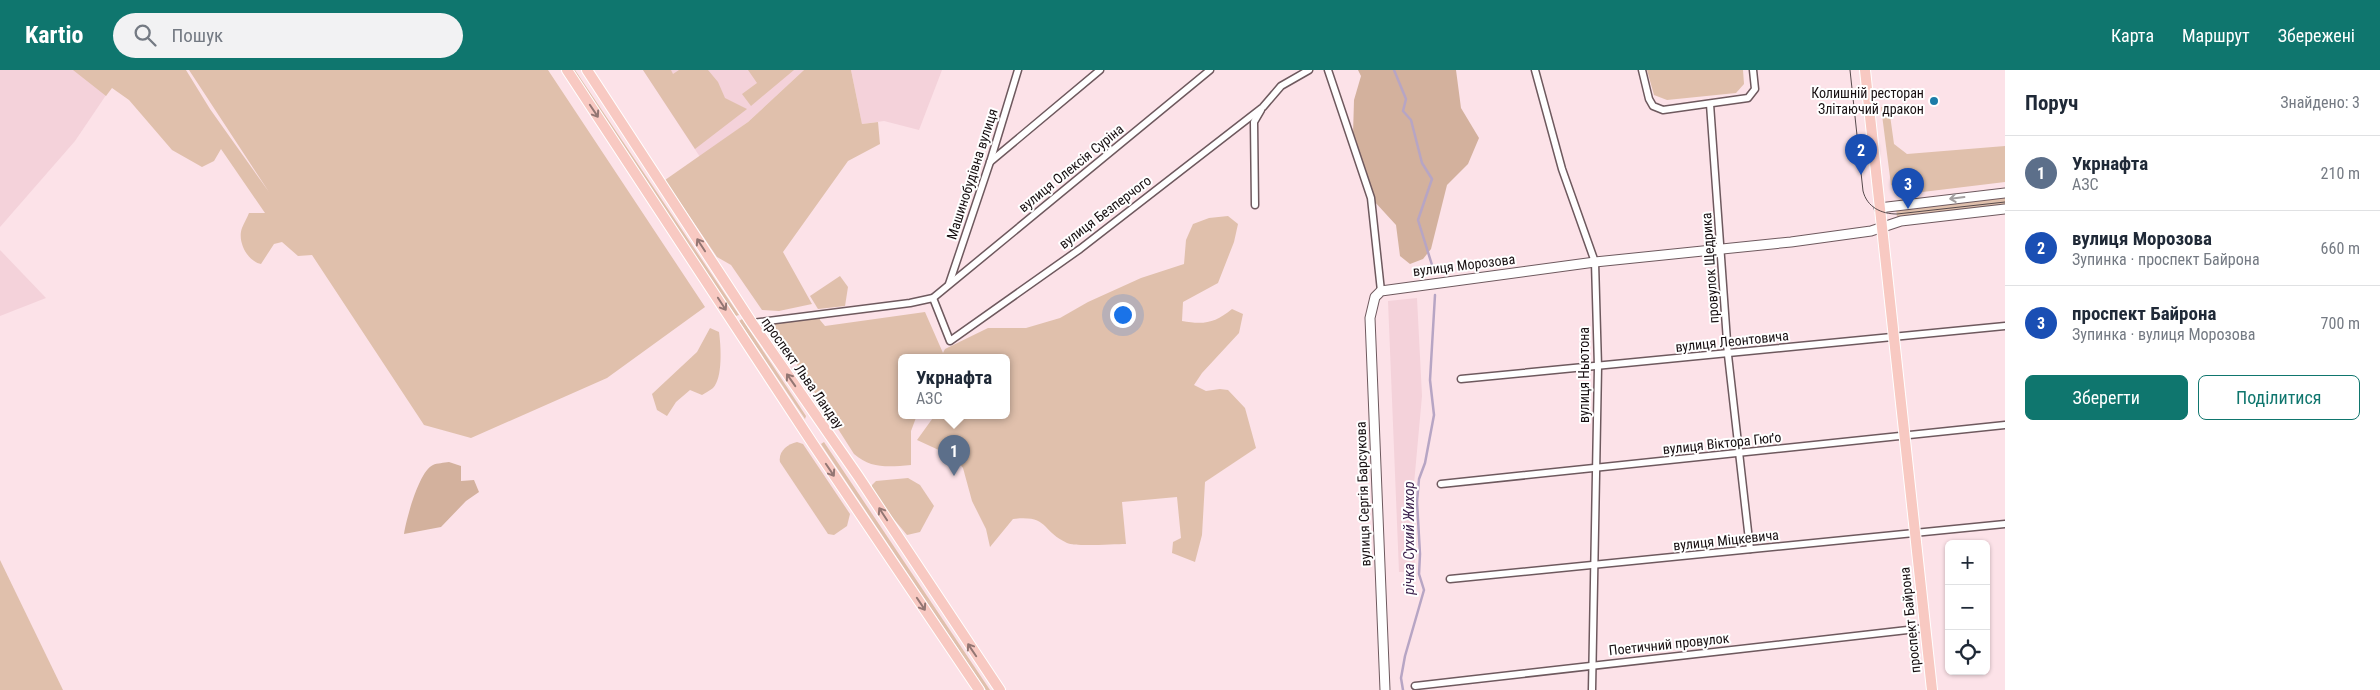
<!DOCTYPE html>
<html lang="uk">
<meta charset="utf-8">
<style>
:root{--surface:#fff;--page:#f2f2f3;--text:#1f2937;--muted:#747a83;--line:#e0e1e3;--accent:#0f766e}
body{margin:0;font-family:"Roboto Condensed",sans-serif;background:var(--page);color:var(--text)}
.controls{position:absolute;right:15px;bottom:15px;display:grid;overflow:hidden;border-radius:8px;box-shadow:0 1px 4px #0004}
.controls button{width:45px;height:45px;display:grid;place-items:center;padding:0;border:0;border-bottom:1px solid var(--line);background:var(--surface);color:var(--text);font:25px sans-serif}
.you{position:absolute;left:1122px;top:244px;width:18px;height:18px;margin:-12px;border:4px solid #fff;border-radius:50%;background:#1a73e8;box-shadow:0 0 0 8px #1a73e833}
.badge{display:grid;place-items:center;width:32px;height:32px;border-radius:50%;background:var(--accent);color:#fff;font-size:16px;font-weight:700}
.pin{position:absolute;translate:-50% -41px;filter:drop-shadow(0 1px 2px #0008)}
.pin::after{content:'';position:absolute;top:26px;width:18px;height:15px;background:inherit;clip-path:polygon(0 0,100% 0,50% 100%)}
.popup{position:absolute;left:898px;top:284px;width:112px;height:65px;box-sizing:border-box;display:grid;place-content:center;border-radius:8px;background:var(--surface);filter:drop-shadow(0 1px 4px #0005);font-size:16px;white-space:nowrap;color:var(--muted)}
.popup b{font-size:19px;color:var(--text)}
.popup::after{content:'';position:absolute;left:50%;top:100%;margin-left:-10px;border:10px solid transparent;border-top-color:var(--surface)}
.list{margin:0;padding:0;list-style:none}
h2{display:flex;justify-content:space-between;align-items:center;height:65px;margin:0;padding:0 20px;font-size:21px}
h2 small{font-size:16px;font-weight:400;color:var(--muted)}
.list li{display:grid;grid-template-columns:32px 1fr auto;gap:15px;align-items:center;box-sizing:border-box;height:75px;padding:0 20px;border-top:1px solid var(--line)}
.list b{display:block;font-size:19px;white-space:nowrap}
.list p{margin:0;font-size:16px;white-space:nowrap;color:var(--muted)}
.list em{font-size:16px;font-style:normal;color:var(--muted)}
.actions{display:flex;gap:10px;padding:15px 20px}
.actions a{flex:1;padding:11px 0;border:1px solid var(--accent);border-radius:8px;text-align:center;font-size:18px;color:var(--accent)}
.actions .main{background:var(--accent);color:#fff}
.icon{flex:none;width:28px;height:28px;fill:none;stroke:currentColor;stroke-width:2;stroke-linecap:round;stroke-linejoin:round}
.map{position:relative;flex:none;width:2005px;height:620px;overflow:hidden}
header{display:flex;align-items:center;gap:30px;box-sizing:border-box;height:70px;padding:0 25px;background:var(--accent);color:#fff}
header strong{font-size:24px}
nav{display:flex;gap:28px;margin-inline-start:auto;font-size:18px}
.search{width:350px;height:45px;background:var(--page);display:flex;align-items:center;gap:12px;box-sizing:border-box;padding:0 18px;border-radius:28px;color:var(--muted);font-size:19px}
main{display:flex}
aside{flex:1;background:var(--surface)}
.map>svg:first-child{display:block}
</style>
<header>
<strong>Kartio</strong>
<div class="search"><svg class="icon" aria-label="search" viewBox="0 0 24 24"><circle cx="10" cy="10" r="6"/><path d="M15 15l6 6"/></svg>Пошук</div>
<nav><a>Карта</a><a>Маршрут</a><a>Збережені</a></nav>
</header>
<main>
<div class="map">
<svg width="2005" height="620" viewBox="0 0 2005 620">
<rect width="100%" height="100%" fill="#fce2e8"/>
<g fill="#f4d2da">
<polygon points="0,0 123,0 75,71 0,157"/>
<polygon points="643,0 804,0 748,52 700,87"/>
<polygon points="851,0 942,0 919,60 884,51 862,54"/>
<polygon points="0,180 46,228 0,246"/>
<polygon points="1417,228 1422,326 1414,414 1415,502 1399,502 1388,231"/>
</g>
<g fill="#e0c0ac">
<path d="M73 0H186L210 39 269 122 189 0H548L705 237 607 308 471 368 424 355 312 185 298 186 282 172 274 174 261 194C247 191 237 171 242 158 244 153 247 148 249 143H265L221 79 214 91 202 97 172 80 129 30 112 18 106 26Z"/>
<polygon points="570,0 575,0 739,245 736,246"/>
<polygon points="643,0 671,0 673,4 679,0 708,0 718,12 725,28 747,39 695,79"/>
<polygon points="748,0 794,0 751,36 742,24 757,13"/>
<polygon points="804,0 851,0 862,54 878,52 880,74 848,91 783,182 812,234 779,241 762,240 731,195 717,187 665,110 748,52"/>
<polygon points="1647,0 1743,0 1744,14 1736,23 1667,30 1654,25"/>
<polygon points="1886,36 1889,38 1894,74 1907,84 2005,76 2005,112 1906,124 1891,115 1881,37"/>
<polygon points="2005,126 2005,135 1897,147 1896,138"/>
<path d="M1228 146 1238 154 1234 172 1218 213 1183 232 1182 251C1204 255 1215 253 1232 239L1243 244 1239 263 1202 303 1194 315 1206 321 1220 319 1228 320 1245 338 1256 378 1205 412 1202 465 1195 492 1172 483 1173 472 1181 468 1177 427 1122 432 1126 474C1114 474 1075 477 1067 473 1041 461 1049 445 1013 449L990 477 986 459 972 431 963 398 954 387 917 370 935 345H1006V287H902V345H917L911 361V395C889 397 871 399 854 384L775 260 774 256 777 251 820 245V250L825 256 925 242 943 283 945 279 988 258H1026L1060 248 1088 232 1141 208 1184 194 1186 170 1193 154 1209 148Z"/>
<polygon points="840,206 848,217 845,236 818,239 810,226"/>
<polygon points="742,249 806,346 805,349 739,251"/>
<path d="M710 258 719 262C721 276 723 308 713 318 710 320 706 323 702 325L690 320 676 332 667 346 657 340 652 324 697 282Z"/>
<path d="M797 372 803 374 850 444 847 456 834 465 828 464 780 392C778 382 787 374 797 372Z"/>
<polygon points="824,372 990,620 986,620 821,374"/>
<polygon points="908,408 920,415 934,436 920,462 907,465 882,435 872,419 872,415 876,411"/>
<polygon points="0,490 63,620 0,620"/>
</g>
<g fill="#d3b19d">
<polygon points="1358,0 1456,0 1461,38 1479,68 1468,94 1447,115 1431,179 1423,189 1410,194 1400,186 1396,155 1374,131 1353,65 1354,30 1361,6"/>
<path d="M449 392 461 396V411L474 410 479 422 466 431 441 457 404 464C406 450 419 401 433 395 437 393 444 393 449 392Z"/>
</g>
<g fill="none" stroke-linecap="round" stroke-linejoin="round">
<g stroke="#b7a5c4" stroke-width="2.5">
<polyline points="1394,0 1406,29 1403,41 1411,50 1422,93 1432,109 1418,150 1432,195"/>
<polyline points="1403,620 1401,608 1405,586 1424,520 1419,504 1420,484 1417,432 1419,409 1425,393 1434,345 1430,310 1435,225"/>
</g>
<g stroke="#6e595e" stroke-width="9">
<g id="street">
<polyline points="1328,0 1371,128 1381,221"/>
<polyline points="1535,0 1562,99 1595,192 1598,297 1592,620"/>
<polyline points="1642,0 1649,29 1653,36 1663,40 1748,28 1755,19 1753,0"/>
<polyline points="1710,34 1728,285 1750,479"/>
<polyline points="990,92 1100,0"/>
<polyline points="1255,135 1254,52 1261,40"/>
<polyline points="949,214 990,92 1018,0"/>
<polyline points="933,228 950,271 1080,179 1263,37 1281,16 1309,0"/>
<polyline points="752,253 910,233 933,228 1210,0"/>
<polyline points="1461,309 2005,256"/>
<polyline points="1441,414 2005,355"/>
<polyline points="1450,509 2005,454"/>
<polyline points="1415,616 1925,558"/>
</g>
</g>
<g stroke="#6e595e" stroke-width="11">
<g id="secondary">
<polyline points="1879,138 2005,123"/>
<polyline points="1385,620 1370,248 1375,227 1381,221 1595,192 1791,172 1871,161 1901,151 2005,139"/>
</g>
</g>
<g stroke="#fff" stroke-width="12">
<g id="primary">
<polyline points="567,0 813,374 979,620"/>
<polyline points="587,0 752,253 858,406 1000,620"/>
<polyline points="1865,0 1932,620"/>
</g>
</g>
<use href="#street" stroke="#fff" stroke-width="6"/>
<use href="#secondary" stroke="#fff" stroke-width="9"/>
<use href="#primary" stroke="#f8c9c2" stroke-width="10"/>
<path stroke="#56494c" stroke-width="1" d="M1850 0 1863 121C1867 137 1881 144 1897 144L2005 132"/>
</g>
<defs><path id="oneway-shaft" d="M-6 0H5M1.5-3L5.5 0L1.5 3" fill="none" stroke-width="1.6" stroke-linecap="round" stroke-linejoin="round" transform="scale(1.25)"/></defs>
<g stroke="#937673">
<use href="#oneway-shaft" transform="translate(594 41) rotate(56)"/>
<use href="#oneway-shaft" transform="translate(701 175) rotate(-123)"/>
<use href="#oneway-shaft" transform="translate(722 234) rotate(57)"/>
<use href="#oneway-shaft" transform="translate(791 310) rotate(-125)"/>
<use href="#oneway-shaft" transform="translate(830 400) rotate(56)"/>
<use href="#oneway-shaft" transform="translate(883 444) rotate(-123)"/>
<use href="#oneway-shaft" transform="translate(921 534) rotate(56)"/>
<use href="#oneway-shaft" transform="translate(972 580) rotate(-124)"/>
</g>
<use stroke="#a39fa0" href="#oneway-shaft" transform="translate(1957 128) rotate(173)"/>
<circle fill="#1c7ca8" stroke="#fff" stroke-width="2" cx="1934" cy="31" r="5"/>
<g text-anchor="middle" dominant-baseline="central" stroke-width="4" stroke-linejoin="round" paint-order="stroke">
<g font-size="14" fill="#181012" stroke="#fff" text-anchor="end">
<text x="1924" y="23">Колишній ресторан<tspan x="1924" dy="16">Злітаючий дракон</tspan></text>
</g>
<g font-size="14" fill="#181012" stroke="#fff">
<text transform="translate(1071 98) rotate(-39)">вулиця Олексія Суріна</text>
<text transform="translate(972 104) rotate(-72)">Машинобудівна вулиця</text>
<text transform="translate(1105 142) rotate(-37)">вулиця Безперчого</text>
<text transform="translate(1464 195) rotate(-7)">вулиця Морозова</text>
<text transform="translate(1710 198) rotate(-94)">провулок Щедрика</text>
<text transform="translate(1732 271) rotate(-6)">вулиця Леонтовича</text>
<text transform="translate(803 303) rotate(55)">проспект Льва Ландау</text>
<text transform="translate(1584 305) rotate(-90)">вулиця Ньютона</text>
<text transform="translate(1722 373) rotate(-6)">вулиця Віктора Гюґо</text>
<text transform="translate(1363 424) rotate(-92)">вулиця Сергія Барсукова</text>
<text transform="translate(1726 470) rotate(-6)">вулиця Міцкевича</text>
<text transform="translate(1910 550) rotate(-96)">проспект Байрона</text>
<text transform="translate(1669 574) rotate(-6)">Поетичний провулок</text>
</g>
<g font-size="15" font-style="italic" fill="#3e244f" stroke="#fff">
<text transform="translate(1409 468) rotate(-90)">річка Сухий Жихор</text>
</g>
</g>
</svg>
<div class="controls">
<button>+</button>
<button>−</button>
<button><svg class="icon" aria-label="locate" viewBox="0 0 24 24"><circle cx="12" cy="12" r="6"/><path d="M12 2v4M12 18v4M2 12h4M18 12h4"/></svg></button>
</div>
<div class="you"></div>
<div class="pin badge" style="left:954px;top:406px;background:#5c6f8a">1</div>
<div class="popup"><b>Укрнафта</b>АЗС</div>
<div class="pin badge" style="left:1861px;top:105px;background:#1a4fb4">2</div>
<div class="pin badge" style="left:1908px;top:139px;background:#1a4fb4">3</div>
</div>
<aside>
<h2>Поруч<small>Знайдено: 3</small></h2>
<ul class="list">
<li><span class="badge" style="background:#5c6f8a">1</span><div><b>Укрнафта</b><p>АЗС</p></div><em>210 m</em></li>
<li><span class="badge" style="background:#1a4fb4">2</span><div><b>вулиця Морозова</b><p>Зупинка · проспект Байрона</p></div><em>660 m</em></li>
<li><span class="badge" style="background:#1a4fb4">3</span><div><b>проспект Байрона</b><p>Зупинка · вулиця Морозова</p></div><em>700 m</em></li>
</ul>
<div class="actions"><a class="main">Зберегти</a><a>Поділитися</a></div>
</aside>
</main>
